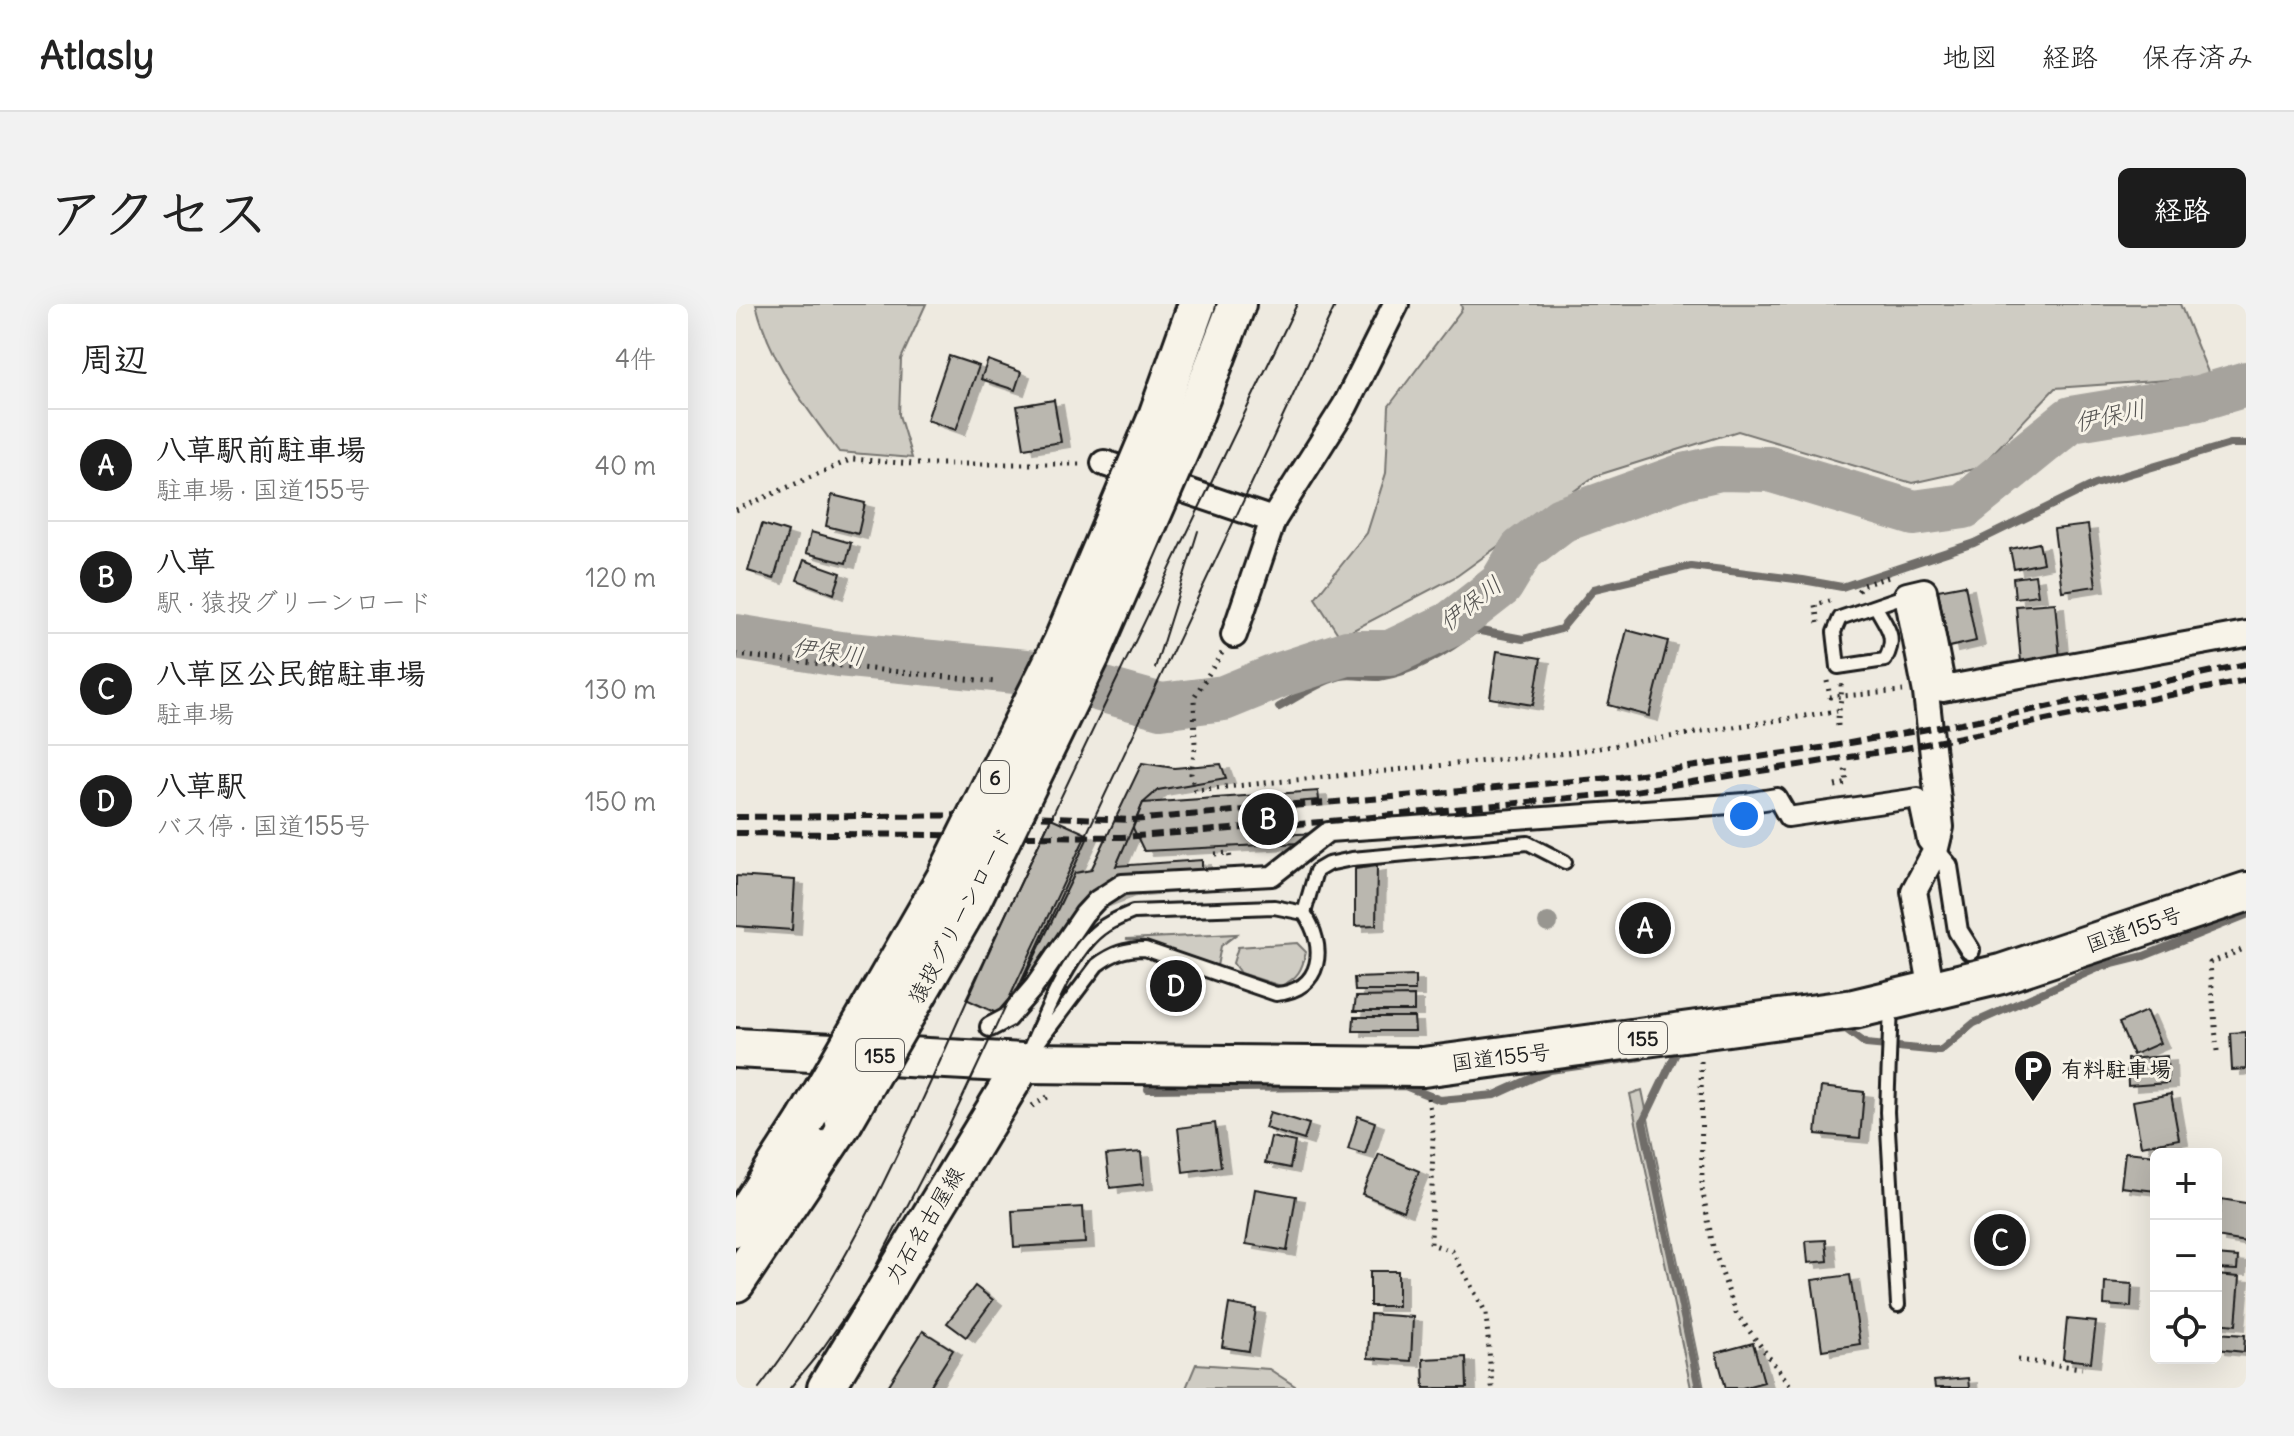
<!DOCTYPE html>
<html lang="ja">
<meta charset="utf-8">
<style>
:root{--surface:#fff;--page:#f2f2f2;--text:#222;--muted:#767676;--line:#e0e0e0;--accent:#1c1c1c}
body{margin:0;font-family:Delius,"Klee One",sans-serif;background:var(--page);color:var(--text)}
.controls{position:absolute;right:24px;bottom:24px;display:grid;overflow:hidden;border-radius:12px;box-shadow:0 8px 32px #0002}
.controls button{width:72px;height:72px;display:grid;place-items:center;padding:0;border:0;border-bottom:2px solid var(--line);background:var(--surface);color:var(--text);font:40px sans-serif}
.you{position:absolute;left:1008px;top:512px;width:28px;height:28px;margin:-20px;border:6px solid #fff;border-radius:50%;background:#1a73e8;box-shadow:0 0 0 12px #1a73e833}
.badge{display:grid;place-items:center;width:52px;height:52px;border-radius:50%;background:var(--accent);color:#fff;font-size:26px;font-weight:700}
.pin{position:absolute;translate:-50% -50%;border:4px solid #fff;box-shadow:0 2px 8px #0006}
.list{margin:0;padding:0;list-style:none}
h2{display:flex;justify-content:space-between;align-items:center;height:104px;margin:0;padding:0 32px;font-size:34px}
h2 small{font-size:26px;font-weight:400;color:var(--muted)}
.list li{display:grid;grid-template-columns:52px 1fr auto;gap:24px;align-items:center;box-sizing:border-box;height:112px;padding:0 32px;border-top:2px solid var(--line)}
.list b{display:block;font-size:30px;white-space:nowrap}
.list p{margin:0;font-size:26px;white-space:nowrap;color:var(--muted)}
.list em{font-size:26px;font-style:normal;color:var(--muted)}
.icon{flex:none;width:44px;height:44px;fill:none;stroke:currentColor;stroke-width:2;stroke-linecap:round;stroke-linejoin:round}
.map{position:relative;flex:none;width:1510px;height:1084px;overflow:hidden;border-radius:12px}
header{display:flex;align-items:center;gap:48px;box-sizing:border-box;height:112px;padding:0 40px;background:var(--surface);border-bottom:2px solid var(--line)}
header strong{font-size:38px}
nav{display:flex;gap:44px;margin-inline-start:auto;font-size:28px}
.intro{display:flex;align-items:center;justify-content:space-between;box-sizing:border-box;height:192px;padding:0 48px}
h1{margin:0;font-size:56px}
.button{padding:20px 36px;border-radius:12px;background:var(--accent);color:#fff;font-size:28px;font-weight:700}
main{display:flex;gap:48px;padding:0 48px}
aside{flex:1;background:var(--surface);border-radius:12px;box-shadow:0 8px 32px #0002}
.map>svg:first-child{display:block}
</style>
<header>
<strong>Atlasly</strong>
<nav><a>地図</a><a>経路</a><a>保存済み</a></nav>
</header>
<div class="intro"><h1>アクセス</h1><a class="button">経路</a></div>
<main>
<aside>
<h2>周辺<small>4件</small></h2>
<ul class="list">
<li><span class="badge">A</span><div><b>八草駅前駐車場</b><p>駐車場 · 国道155号</p></div><em>40 m</em></li>
<li><span class="badge">B</span><div><b>八草</b><p>駅 · 猿投グリーンロード</p></div><em>120 m</em></li>
<li><span class="badge">C</span><div><b>八草区公民館駐車場</b><p>駐車場</p></div><em>130 m</em></li>
<li><span class="badge">D</span><div><b>八草駅</b><p>バス停 · 国道155号</p></div><em>150 m</em></li>
</ul>
</aside>
<div class="map">
<svg width="1510" height="1084" viewBox="0 0 1510 1084">
<defs>
<filter id="shadow"><feDropShadow dx="9" dy="5" stdDeviation="0" flood-color="#0004"/></filter>
</defs>
<rect width="100%" height="100%" fill="#eeeae0"/>
<filter id="ink" filterUnits="userSpaceOnUse"><feTurbulence type="fractalNoise" baseFrequency=".0125" numOctaves="2"/><feDisplacementMap in="SourceGraphic" scale="16" xChannelSelector="R" yChannelSelector="G"/><feConvolveMatrix kernelMatrix="1 2 1 2 8 2 1 2 1" color-interpolation-filters="sRGB"/></filter>
<g filter="url(#ink)">
<g fill="#cfccc3" stroke="#767470" stroke-width="2">
<path d="M20 0H190L165 55 163 111 176 154 103 148C67 99 35 60 20 0Z"/>
<polygon points="725,0 1444,0 1474,73 1319,84 1243,164 1176,179 1002,127 859,172 721,272 604,333 579,294 631,229 650,169 653,102 726,5"/>
<polygon points="501,630 485,642 481,662 408,637 390,635"/>
<path d="M561 639 570 648C566 666 562 674 545 682L504 669 497 659 502 643Z"/>
<polygon points="906,786 968,1084 955,1084 894,790"/>
<polygon points="460,1060 533,1065 562,1084 450,1084"/>
</g>
<g fill="none" stroke-linecap="round" stroke-linejoin="round">
<g stroke="#6f6d69" stroke-width="8">
<path d="M543 403C563 392 583 378 605 372 618 369 630 374 643 373 678 368 711 347 739 326L787 335 825 325 858 285 955 262 1067 276 1106 283 1238 239 1359 180 1494 140H1510"/>
<polyline points="1101,726 1110,725 1130,740 1204,747 1238,719 1364,663 1408,652 1510,611"/>
<polyline points="941,747 907,818 963,1084"/>
<polyline points="412,785 669,782 704,796 759,791 814,766 905,753"/>
</g>
<polyline stroke="#a6a39d" stroke-width="46" points="0,333 103,350 311,370 425,402 488,394 544,371 611,349 654,349 715,320 765,281 786,246 825,216 948,172 984,164 1033,165 1178,209 1228,202 1335,115 1463,94 1510,80"/>
</g>
<g fill="#bab7af" stroke="#1c1c1c" stroke-width="2" filter="url(#shadow)">
<polygon points="213,52 243,62 220,126 191,116"/>
<polygon points="252,56 285,68 279,86 245,75"/>
<polygon points="318,96 325,138 288,144 281,102"/>
<polygon points="96,191 129,199 122,230 90,222"/>
<polygon points="26,220 52,228 38,275 12,267"/>
<polygon points="1352,221 1360,282 1326,287 1318,225"/>
<polygon points="75,228 115,239 110,259 70,249"/>
<polygon points="1303,239 1307,259 1278,265 1274,245"/>
<polygon points="68,256 105,269 98,290 61,276"/>
<polygon points="1299,271 1302,291 1279,294 1277,274"/>
<polygon points="1229,281 1240,337 1213,343 1202,286"/>
<polygon points="1319,299 1324,355 1285,358 1280,302"/>
<polygon points="891,326 932,337 913,412 872,401"/>
<polygon points="761,347 805,354 797,401 754,394"/>
<polygon points="406,459 438,464 485,460 490,474 422,486 407,499 380,562 466,556 466,580 391,587 343,605 303,680 287,677 339,569 355,566"/>
<polygon points="582,487 583,496 512,502 522,519 514,532 584,529 584,538 408,547 397,524 407,499"/>
<polygon points="315,514 353,531 269,713 230,695"/>
<polygon points="641,562 640,621 619,622 619,565"/>
<polygon points="0,572 59,576 56,626 0,622"/>
<polygon points="679,672 679,687 619,687 618,674"/>
<polygon points="678,692 678,707 618,707 620,693"/>
<polygon points="1410,707 1424,739 1397,751 1383,719"/>
<polygon points="618,713 678,713 679,727 617,727"/>
<polygon points="1510,728 1510,765 1496,766 1494,729"/>
<polygon points="1431,752 1432,779 1392,782 1391,755"/>
<polygon points="1085,783 1128,788 1124,834 1080,830"/>
<polygon points="1435,790 1443,835 1405,842 1397,797"/>
<polygon points="534,808 573,820 568,836 529,824"/>
<polygon points="622,812 639,818 629,850 612,845"/>
<polygon points="479,819 485,863 447,868 442,824"/>
<polygon points="535,833 559,838 554,864 529,859"/>
<polygon points="405,848 408,880 374,884 370,851"/>
<polygon points="1389,848 1420,851 1420,887 1385,883"/>
<polygon points="643,850 683,867 667,907 626,890"/>
<polygon points="519,885 560,892 551,947 510,940"/>
<polygon points="1485,895 1510,899 1510,938 1480,933"/>
<polygon points="347,903 349,939 278,943 276,907"/>
<polygon points="1090,936 1092,957 1072,959 1070,937"/>
<polygon points="1480,951 1502,953 1501,966 1480,965"/>
<rect x="634" y="967" width="28" height="35"/>
<polygon points="1114,971 1124,1040 1086,1046 1076,976"/>
<polygon points="1480,971 1504,973 1500,1021 1480,1019"/>
<polygon points="1369,978 1396,980 1395,1003 1368,1001"/>
<polygon points="239,982 257,996 230,1033 211,1019"/>
<polygon points="493,1000 520,1005 513,1047 486,1043"/>
<polygon points="634,1010 677,1013 675,1057 632,1054"/>
<polygon points="1331,1015 1360,1018 1355,1058 1327,1055"/>
<polygon points="187,1027 217,1046 193,1084 151,1084"/>
<polygon points="1480,1029 1509,1031 1508,1048 1480,1045"/>
<polygon points="1017,1039 1028,1078 1006,1084 990,1084 980,1049"/>
<polygon points="730,1053 731,1084 688,1084 687,1055"/>
<polygon points="1232,1074 1233,1084 1199,1084 1198,1077"/>
</g>
<g fill="none" stroke-linecap="round" stroke-linejoin="round">
<g stroke="#1c1c1c" stroke-width="18">
<g id="service">
<path d="M1140 303C1151 324 1162 332 1149 356L1102 363 1098 328 1104 314 1171 291"/>
<path d="M538 603 568 609C591 642 587 686 540 690L409 645C389 645 377 649 361 661L287 759C305 721 331 650 364 625 374 617 385 613 397 608Z"/>
<polyline points="568,609 580,567 592,560 616,555 792,539 829,558"/>
<polyline points="1155,701 1151,808 1162,1001"/>
</g>
</g>
<g stroke="#1c1c1c" stroke-width="24">
<polyline id="pedestrian" points="254,723 271,714 298,683 348,610 361,596 386,580 536,572 592,528 1009,499 1041,494 1052,513 1182,494 1191,537 1212,562 1222,627 1234,646"/>
</g>
<g stroke="#1c1c1c" stroke-width="30">
<g id="minor">
<polyline points="368,159 537,216"/>
<polyline points="498,331 537,216 609,102 660,0"/>
<polyline points="1196,687 1178,587 1199,548 1205,523 1190,389 1171,291 1188,287 1207,385 1510,330"/>
</g>
</g>
<g stroke="#1c1c1c" stroke-width="42">
<g id="primary">
<polyline points="420,115 461,0"/>
<polyline points="451,131 501,0"/>
<polyline points="0,924 69,817"/>
<polyline points="0,979 108,818"/>
<polyline points="90,1084 287,759"/>
</g>
</g>
<g stroke="#1c1c1c" stroke-width="44">
<polyline id="trunk" points="0,744 287,759 687,763 1118,705 1265,670 1510,588"/>
</g>
<g stroke="#1c1c1c" stroke-width="5" stroke-dasharray="2 6" stroke-linecap="butt">
<polyline points="0,206 116,155 177,160 344,160"/>
<polyline points="1122,287 1127,281 1156,272"/>
<polyline points="1082,319 1079,301 1094,297"/>
<polyline points="486,349 458,393 459,443 455,470 459,486 830,449 1101,407"/>
<polyline points="0,351 260,378"/>
<polyline points="1091,377 1094,393 1167,387"/>
<path d="M1102 422C1101 407 1107 396 1105 380"/>
<polyline points="1099,482 1111,479 1109,464"/>
<polyline points="479,550 493,549 494,554"/>
<polyline points="1481,747 1474,659 1510,644"/>
<polyline points="965,757 966,884 977,943 1000,1009 1056,1084"/>
<polyline points="692,794 697,828 695,940 716,947 750,1009 756,1084"/>
<polyline points="296,802 315,791"/>
<polyline points="1282,1056 1346,1064"/>
</g>
<use href="#service" stroke="#f7f3e8" stroke-width="12"/>
<use href="#pedestrian" stroke="#f7f3e8" stroke-width="18"/>
<use href="#minor" stroke="#f7f3e8" stroke-width="24"/>
<use href="#primary" stroke="#f7f3e8" stroke-width="36"/>
<use href="#trunk" stroke="#f7f3e8" stroke-width="38"/>
<g stroke="#1c1c1c" stroke-width="2">
<polyline points="419,364 462,227"/>
<path d="M23 1084C131 944 196 770 270 610 365 406 464 203 561 0"/>
<polyline points="54,1084 87,1044 129,983 215,818 600,0"/>
</g>
<g stroke="#1c1c1c" stroke-width="6" stroke-dasharray="12 6" stroke-linecap="butt">
<polyline points="0,513 265,511 396,516 884,473 1091,443 1287,408 1510,360"/>
<polyline points="0,529 386,533 563,520 886,489 1170,444 1510,376"/>
</g>
<g stroke="#1c1c1c" stroke-width="42" stroke-linecap="butt">
<g id="primary-bridge">
<polyline points="69,817 209,574 326,338 420,115"/>
<polyline points="108,818 236,597 355,352 451,131"/>
</g>
</g>
<use href="#primary-bridge" stroke="#f7f3e8" stroke-width="36"/>
</g>
<circle fill="#989690" cx="812" cy="619" r="10"/>
</g>
<defs>
<g id="parking-pin" transform="scale(2)"><path d="M0 17L-7.5 6A9.5 9.5 0 1 1 7.5 6Z" fill="#1c1c1c" stroke="#f7f3e8"/><path d="M-3.5-5.5H1a3.5 3.5 0 0 1 0 7H-1V5.5H-3.5ZM-1-3.4V-.6H.8a1.4 1.4 0 0 0 0-2.8Z" fill="#fff"/></g>
</defs>
<g fill-rule="evenodd">
<use href="#parking-pin" x="1297" y="765"/>
</g>
<g text-anchor="middle" dominant-baseline="central" stroke-width="6" stroke-linejoin="round" paint-order="stroke">
<g fill="#f7f3e8" stroke="#5e5c59" stroke-width="2">
<rect x="245" y="457" width="28" height="32" rx="6"/>
<rect x="883" y="718" width="48" height="32" rx="6"/>
<rect x="120" y="735" width="48" height="32" rx="6"/>
</g>
<g font-size="20" font-weight="bold" fill="#1c1c1c">
<text x="259" y="473">6</text>
<text x="907" y="734">155</text>
<text x="144" y="751">155</text>
</g>
<g font-size="22" fill="#1c1c1c" stroke="#f7f3e8">
<text transform="translate(224 611) rotate(-62)">猿投グリーンロード</text>
<text transform="translate(1398 625) rotate(-19)">国道155号</text>
<text transform="translate(765 753) rotate(-7)">国道155号</text>
<text transform="translate(188 921) rotate(-59)">力石名古屋線</text>
</g>
<g font-size="22" font-weight="bold" fill="#1c1c1c" stroke="#f7f3e8" text-anchor="start">
<text x="1325" y="765">有料駐車場</text>
</g>
<g font-size="24" font-style="italic" fill="#535250" stroke="#f7f3e8">
<text transform="translate(1374 111) rotate(-12)">伊保川</text>
<text transform="translate(734 299) rotate(-38)">伊保川</text>
<text transform="translate(92 347) rotate(8)">伊保川</text>
</g>
</g>
</svg>
<div class="controls">
<button>+</button>
<button>−</button>
<button><svg class="icon" aria-label="locate" viewBox="0 0 24 24"><circle cx="12" cy="12" r="6"/><path d="M12 2v4M12 18v4M2 12h4M18 12h4"/></svg></button>
</div>
<div class="you"></div>
<div class="pin badge" style="left:909px;top:624px">A</div>
<div class="pin badge" style="left:532px;top:515px">B</div>
<div class="pin badge" style="left:1264px;top:936px">C</div>
<div class="pin badge" style="left:440px;top:682px">D</div>
</div>
</main>
